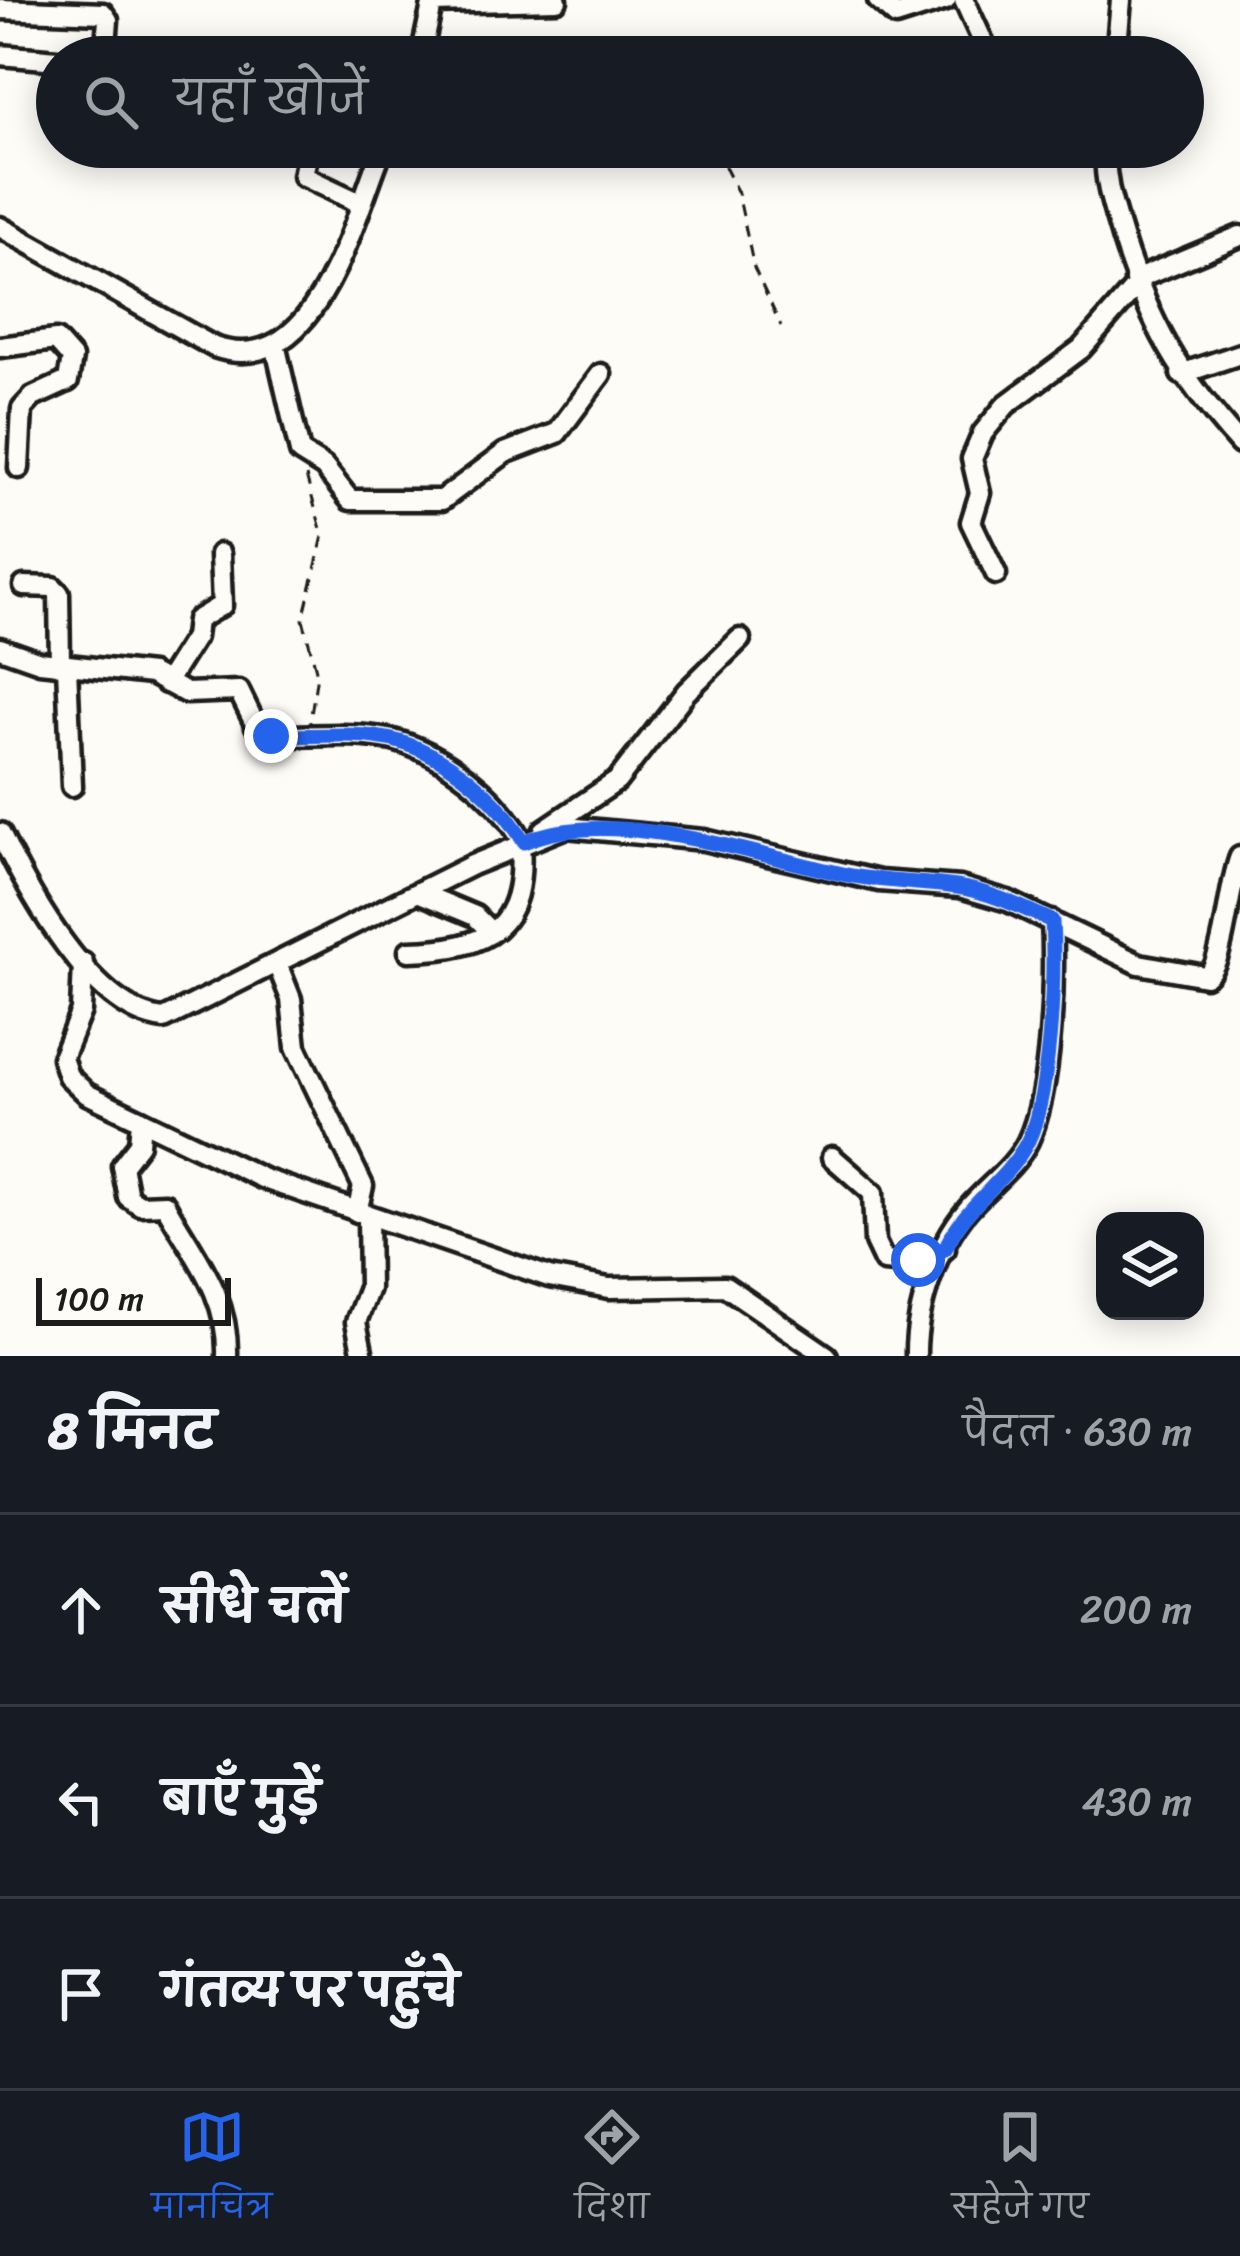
<!DOCTYPE html>
<html lang="hi">
<meta charset="utf-8">
<style>
:root{--surface:#171b24;--page:#20242c;--text:#f1f3f6;--muted:#9ea1a6;--line:#363941;--accent:#2563eb}
body{margin:0;font-family:Sriracha,"Playpen Sans Deva",sans-serif;background:var(--page);color:var(--text)}
.controls{position:absolute;right:36px;bottom:36px;display:grid;overflow:hidden;border-radius:24px;box-shadow:0 6px 30px #0003}
.controls button{width:108px;height:108px;display:grid;place-items:center;padding:0;border:0;border-bottom:3px solid var(--line);background:var(--surface);color:var(--text);font:60px sans-serif}
.scale{position:absolute;left:36px;bottom:30px;width:195px;box-sizing:border-box;padding-left:12px;border:6px solid #1c1c1c;border-top:0;font-size:33px;line-height:42px;white-space:nowrap;color:#1c1c1c;-webkit-text-stroke:9px #fdfcf7;paint-order:stroke}
.stop{position:absolute;width:36px;height:36px;margin:-27px;border:9px solid #2563eb;border-radius:50%;background:#fff}
.stop.end{background:#2563eb;border-color:#fff;box-shadow:0 3px 12px #0008}
.list{margin:0;padding:0;list-style:none}
h2{display:flex;justify-content:space-between;align-items:center;height:156px;margin:0;padding:0 48px;font-size:51px}
h2 small{font-size:39px;font-weight:400;color:var(--muted)}
.list li{display:grid;grid-template-columns:78px 1fr auto;gap:36px;align-items:center;box-sizing:border-box;height:192px;padding:0 48px;border-top:3px solid var(--line)}
.list b{display:block;font-size:45px;white-space:nowrap}
.list em{font-size:39px;font-style:normal;color:var(--muted)}
.icon{flex:none;width:66px;height:66px;fill:none;stroke:currentColor;stroke-width:2;stroke-linecap:round;stroke-linejoin:round}
.map{position:relative;flex:none;width:1240px;height:1356px;overflow:hidden}
.search{position:absolute;background:var(--surface);box-shadow:0 6px 30px #0003;left:36px;right:36px;top:36px;height:132px;display:flex;align-items:center;gap:30px;box-sizing:border-box;padding:0 42px;border-radius:66px;color:var(--muted);font-size:45px}
.sheet{height:732px;background:var(--surface)}
nav{display:flex;justify-content:space-around;align-items:center;box-sizing:border-box;height:168px;border-top:3px solid var(--line);background:var(--surface);font-size:33px;color:var(--muted)}
nav a{display:grid;justify-items:center;gap:6px}
nav .on{color:var(--accent)}
.map>svg:first-child{display:block}
</style>
<div class="map">
<svg width="1240" height="1356" viewBox="0 0 1240 1356">
<rect width="100%" height="100%" fill="#fdfcf7"/>
<filter id="ink" filterUnits="userSpaceOnUse"><feTurbulence type="fractalNoise" baseFrequency=".00833" numOctaves="2"/><feDisplacementMap in="SourceGraphic" scale="24" xChannelSelector="R" yChannelSelector="G"/><feConvolveMatrix kernelMatrix="1 2 1 2 8 2 1 2 1" color-interpolation-filters="sRGB"/></filter>
<g filter="url(#ink)">
<g fill="none" stroke-linecap="round" stroke-linejoin="round">
<g stroke="#1c1c1c" stroke-width="27">
<g id="minor">
<polyline points="878,0 896,16 946,0"/>
<polyline points="964,0 990,57"/>
<polyline points="433,3 557,0"/>
<polyline points="0,9 103,13 108,20 105,57"/>
<polyline points="0,55 57,60"/>
<polyline points="421,57 433,0"/>
<polyline points="1116,57 1121,0"/>
<polyline points="309,147 303,176 360,203"/>
<path d="M1106 147C1103 179 1113 207 1122 237 1149 323 1180 377 1240 444"/>
<path d="M0 227 214 347C318 383 354 215 383 147"/>
<polyline points="1135,280 1240,236"/>
<polyline points="275,344 300,452 324,467 350,500 442,500 505,453 557,433 601,374"/>
<polyline points="0,347 56,340 72,358 68,381 33,397 22,409 19,468"/>
<polyline points="1181,374 1240,354"/>
<polyline points="996,574 971,522 980,493 972,459 983,433 1006,405 1081,349 1137,285"/>
<polyline points="24,586 53,587 59,593 60,665"/>
<path d="M0 648 40 662 151 674 186 693 239 691 258 730 271 736C310 737 355 731 393 740 445 753 498 797 523 842"/>
<polyline points="67,666 72,786"/>
<polyline points="166,683 195,637 197,620 222,605 220,554"/>
<polyline points="544,830 617,781 686,692 740,639"/>
<path d="M0 833C28 892 93 1012 164 1019L472 865 566 827 704 840 879 881 960 887 1008 901 1139 964 1205 976C1225 967 1228 884 1240 857"/>
<polyline points="420,893 475,916 491,932"/>
<path d="M409 951C490 949 526 928 520 843"/>
<polyline points="83,963 81,1011 62,1058 68,1076 87,1094 264,1179 549,1277 609,1288 725,1286 827,1356"/>
<polyline points="278,966 291,999 296,1047 363,1186 357,1212"/>
<path d="M141 1120 139 1144 122 1166 128 1197 140 1205 165 1204C193 1255 229 1294 227 1356"/>
<polyline points="832,1157 873,1193 875,1242 884,1261 906,1263 945,1249"/>
<polyline points="363,1356 356,1322 369,1288 368,1216"/>
<path d="M916 1356C915 1311 937 1245 967 1210 986 1187 1015 1168 1028 1141 1052 1091 1055 977 1052 921"/>
</g>
</g>
<g stroke="#1c1c1c" stroke-width="3" stroke-dasharray="12 9" stroke-linecap="butt">
<polyline points="715,147 738,193 754,268 781,326"/>
<polyline points="306,476 323,536 303,619 317,674 310,722"/>
</g>
<use href="#minor" stroke="#fdfcf7" stroke-width="18"/>
</g>
</g>
<g fill="none" stroke-linecap="round" stroke-linejoin="round" filter="url(#ink)">
<path stroke="#2563eb" stroke-width="15" d="M271 736C310 737 355 731 393 740 445 753 498 797 524 842 611 804 757 856 847 875 884 882 920 882 957 887 991 892 1021 907 1052 921 1055 973 1051 1105 1024 1148 1001 1186 963 1207 945 1249L918 1260"/>
</g>
</svg>
<div class="controls">
<button><svg class="icon" aria-label="layers" viewBox="0 0 24 24"><path d="M12 4l9 5-9 5-9-5zM3 14l9 5 9-5"/></svg></button>
</div>
<div class="scale">100 m</div>
<div class="stop" style="left:918px;top:1260px"></div>
<div class="stop end" style="left:271px;top:736px"></div>
<div class="search"><svg class="icon" aria-label="search" viewBox="0 0 24 24"><circle cx="10" cy="10" r="6"/><path d="M15 15l6 6"/></svg>यहाँ खोजें</div>
</div>
<section class="sheet">
<h2>8 मिनट<small>पैदल · 630 m</small></h2>
<ul class="list">
<li><svg class="icon" aria-label="ahead" viewBox="0 0 24 24"><path d="M12 20V5M6 11l6-6 6 6"/></svg><div><b>सीधे चलें</b></div><em>200 m</em></li>
<li><svg class="icon" aria-label="left" viewBox="0 0 24 24"><path d="M17 20v-9H6M10 6l-5 5 5 5"/></svg><div><b>बाएँ मुड़ें</b></div><em>430 m</em></li>
<li><svg class="icon" aria-label="arrive" viewBox="0 0 24 24"><path d="M6 21V4h12l-3 4 3 4H6"/></svg><div><b>गंतव्य पर पहुँचे</b></div></li>
</ul>
</section>
<nav>
<a class="on"><svg class="icon" aria-label="map" viewBox="0 0 24 24"><path d="M3 6l6-2 6 2 6-2v14l-6 2-6-2-6 2zM9 4v14M15 6v14"/></svg>मानचित्र</a>
<a><svg class="icon" aria-label="directions" viewBox="0 0 24 24"><path d="M12 3l9 9-9 9-9-9zM9 14v-3h6M13 9l2 2-2 2"/></svg>दिशा</a>
<a><svg class="icon" aria-label="saved" viewBox="0 0 24 24"><path d="M7 4h10v16l-5-4-5 4z"/></svg>सहेजे गए</a>
</nav>
